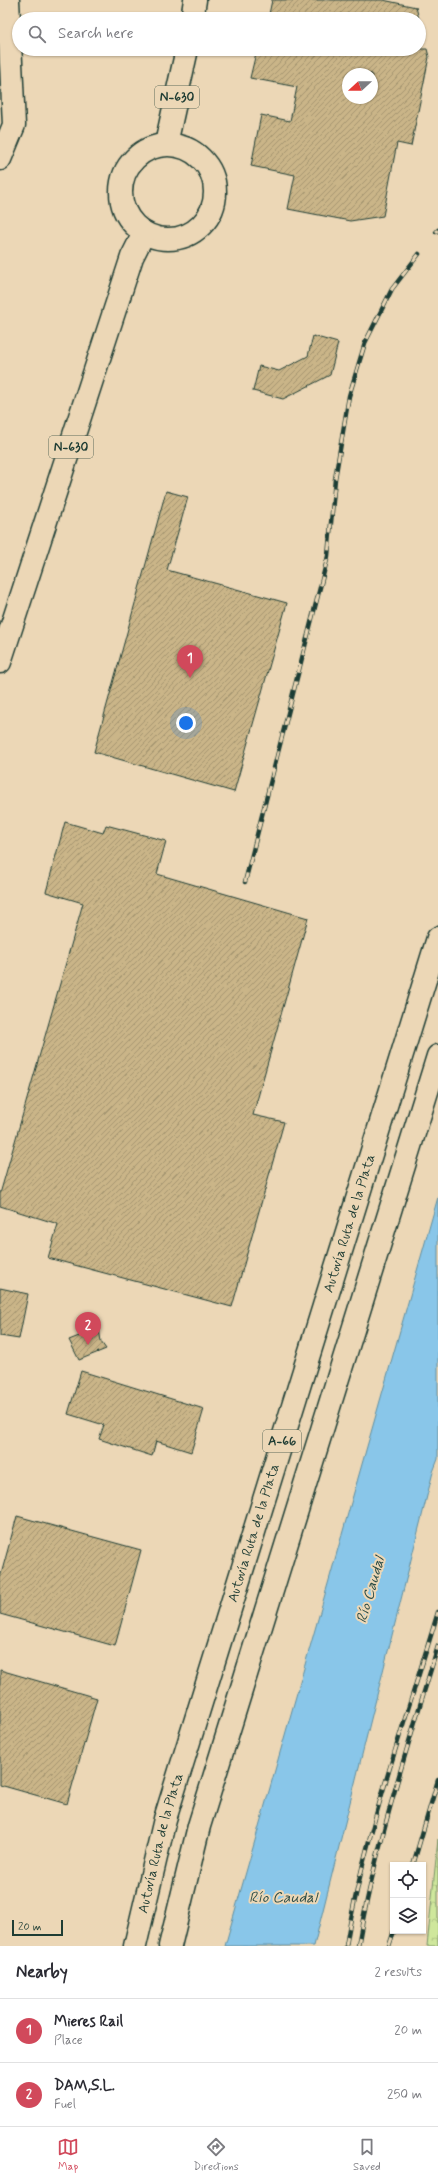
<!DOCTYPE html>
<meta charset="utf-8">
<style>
:root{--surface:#fff;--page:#f2f2f3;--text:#2b2b33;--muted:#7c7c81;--line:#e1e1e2;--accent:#d1495b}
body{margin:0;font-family:Mynerve,sans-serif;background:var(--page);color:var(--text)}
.controls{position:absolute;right:12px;bottom:12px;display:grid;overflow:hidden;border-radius:0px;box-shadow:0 1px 3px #0004}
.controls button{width:36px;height:36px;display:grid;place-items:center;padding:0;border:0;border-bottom:1px solid var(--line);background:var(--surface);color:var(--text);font:20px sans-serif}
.compass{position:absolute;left:342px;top:68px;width:36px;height:36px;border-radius:50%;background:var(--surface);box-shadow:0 1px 3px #0004;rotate:249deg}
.scale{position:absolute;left:12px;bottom:10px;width:51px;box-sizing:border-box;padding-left:4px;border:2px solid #1f3d34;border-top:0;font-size:11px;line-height:14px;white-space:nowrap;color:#1f3d34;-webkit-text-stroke:3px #ecd7b6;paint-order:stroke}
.you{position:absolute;left:186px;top:723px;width:14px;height:14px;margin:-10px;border:3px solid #fff;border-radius:50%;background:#1a73e8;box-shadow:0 0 0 6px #1a73e833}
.badge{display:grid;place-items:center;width:26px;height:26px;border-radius:50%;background:var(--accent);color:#fff;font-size:13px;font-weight:700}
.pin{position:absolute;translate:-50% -33px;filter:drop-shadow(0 1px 2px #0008)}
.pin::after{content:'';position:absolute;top:21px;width:14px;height:12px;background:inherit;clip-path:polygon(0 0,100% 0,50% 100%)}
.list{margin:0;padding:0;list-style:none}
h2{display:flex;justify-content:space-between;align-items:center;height:52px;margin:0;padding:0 16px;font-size:17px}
h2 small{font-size:13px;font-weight:400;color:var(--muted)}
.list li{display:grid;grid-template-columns:26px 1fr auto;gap:12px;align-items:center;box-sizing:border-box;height:64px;padding:0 16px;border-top:1px solid var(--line)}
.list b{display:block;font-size:15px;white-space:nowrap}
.list p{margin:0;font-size:13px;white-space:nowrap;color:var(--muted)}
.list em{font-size:13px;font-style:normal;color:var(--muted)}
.icon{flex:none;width:22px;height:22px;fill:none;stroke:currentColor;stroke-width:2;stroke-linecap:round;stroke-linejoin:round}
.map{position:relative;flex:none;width:438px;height:1946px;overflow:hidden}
.search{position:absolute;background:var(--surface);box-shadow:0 1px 3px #0004;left:12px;right:12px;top:12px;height:44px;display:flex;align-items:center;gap:10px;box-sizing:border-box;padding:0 14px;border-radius:22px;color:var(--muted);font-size:15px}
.sheet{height:180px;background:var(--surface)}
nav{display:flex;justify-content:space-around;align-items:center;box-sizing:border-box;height:56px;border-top:1px solid var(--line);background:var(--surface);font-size:11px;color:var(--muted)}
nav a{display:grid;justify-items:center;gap:2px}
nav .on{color:var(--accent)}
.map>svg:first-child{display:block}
</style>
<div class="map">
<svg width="438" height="1946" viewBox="0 0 438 1946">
<defs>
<pattern id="forest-crowns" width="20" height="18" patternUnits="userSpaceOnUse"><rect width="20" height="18" fill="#cfe79c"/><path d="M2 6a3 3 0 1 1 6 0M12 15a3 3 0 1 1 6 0" fill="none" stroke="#b1c787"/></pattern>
<pattern id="building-hatch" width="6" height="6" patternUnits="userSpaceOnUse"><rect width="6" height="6" fill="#cab588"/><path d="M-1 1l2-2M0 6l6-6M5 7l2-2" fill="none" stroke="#a39470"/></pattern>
</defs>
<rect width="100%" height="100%" fill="#ecd7b6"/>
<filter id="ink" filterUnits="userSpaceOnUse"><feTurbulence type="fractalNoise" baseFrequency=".025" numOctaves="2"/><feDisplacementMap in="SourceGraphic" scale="8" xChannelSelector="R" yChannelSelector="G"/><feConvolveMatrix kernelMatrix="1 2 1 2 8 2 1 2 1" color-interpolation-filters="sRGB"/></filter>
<g filter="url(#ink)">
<polygon fill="url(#forest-crowns)" stroke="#779268" points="438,1839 438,1946 427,1946"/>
<polygon fill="#89c6e9" stroke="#5f8fa1" points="438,1197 438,1459 433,1472 314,1946 225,1946"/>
<g fill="url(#building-hatch)" stroke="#1f3d34" fill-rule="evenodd">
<polygon points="272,0 383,0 416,7 419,19 268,19"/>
<path d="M262 49H427L429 57 411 146 397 143 383 216 350 221 288 209 295 175 251 166 261 115 290 121 297 87 250 78 256 53 261 54ZM348 74H372V98H348Z"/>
<polygon points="313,336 338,343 330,375 283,399 253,391 259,366 279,371 308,356"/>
<polygon points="166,491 188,497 167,570 287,603 234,792 94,752"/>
<polygon points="65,822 103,833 106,825 166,841 157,874 308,918 253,1115 284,1122 232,1307 48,1258 58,1224 0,1206 0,1194 83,903 46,892"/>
<polygon points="0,1288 28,1294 19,1339 0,1336"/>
<polygon points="99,1328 101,1342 106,1349 79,1360 69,1340"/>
<polygon points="81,1371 204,1409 191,1452 156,1441 152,1456 99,1439 104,1425 68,1414"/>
<polygon points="17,1516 141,1550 115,1646 0,1614 0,1578"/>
<polygon points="0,1670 97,1698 67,1804 0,1785"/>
</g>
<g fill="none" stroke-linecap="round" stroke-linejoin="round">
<g stroke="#1f3d34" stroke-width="25">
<polyline id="minor" points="0,159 14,125 8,0"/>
</g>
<g stroke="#1f3d34" stroke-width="25">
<g id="highway">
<polyline points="192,19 195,0"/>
<polyline points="166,144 187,49"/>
<circle cx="168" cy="192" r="47"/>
<polyline points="0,662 132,257 144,233"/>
<path id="s1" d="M135 1946 165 1819 438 938"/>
<polyline points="170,1946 199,1826 438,1056"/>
</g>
</g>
<use href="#minor" stroke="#ecd7b6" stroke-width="22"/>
<use href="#highway" stroke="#ecd7b6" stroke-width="22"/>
<g stroke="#1f3d34" stroke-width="4.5">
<g id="rail">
<polyline points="436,232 438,230"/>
<polyline points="245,882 328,556 335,479 349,396 365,343 392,289 419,254"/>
<polyline points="413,1865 438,1780"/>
<path d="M346 1946C365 1832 405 1723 438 1612"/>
<path d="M358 1946C376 1844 408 1745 438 1646"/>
<polyline points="389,1946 394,1931"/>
</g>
</g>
<use href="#rail" stroke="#ecd7b6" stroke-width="3" stroke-dasharray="9" stroke-linecap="butt"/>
</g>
</g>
<g text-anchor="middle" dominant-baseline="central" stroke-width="4" stroke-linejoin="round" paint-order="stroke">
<g fill="#ecd7b6" stroke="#5c6b5b" stroke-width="1">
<rect x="155" y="86" width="44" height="22" rx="3"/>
<rect x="49" y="436" width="44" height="22" rx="3"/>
<rect x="263" y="1430" width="38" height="22" rx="3"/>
</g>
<g font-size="13" font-weight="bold" fill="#1f3d34">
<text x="177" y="97">N-630</text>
<text x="71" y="447">N-630</text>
<text x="282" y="1441">A-66</text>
</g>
<g font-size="14" fill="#1f3d34" stroke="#ecd7b6">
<text stroke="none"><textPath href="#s1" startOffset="754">Autovía Ruta de la Plata</textPath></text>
<text stroke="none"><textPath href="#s1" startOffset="430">Autovía Ruta de la Plata</textPath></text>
<text stroke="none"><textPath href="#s1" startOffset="106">Autovía Ruta de la Plata</textPath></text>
</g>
<g font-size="15" font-style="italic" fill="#2a4b46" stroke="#ecd7b6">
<text transform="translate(371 1590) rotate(-74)">Río Caudal</text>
<text x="283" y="1898">Río Caudal</text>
</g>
</g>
</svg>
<div class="controls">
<button><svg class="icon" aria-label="locate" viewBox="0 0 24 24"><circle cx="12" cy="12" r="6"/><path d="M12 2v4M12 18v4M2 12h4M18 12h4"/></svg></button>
<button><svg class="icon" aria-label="layers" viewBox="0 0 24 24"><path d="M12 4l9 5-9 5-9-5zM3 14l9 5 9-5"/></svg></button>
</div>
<svg class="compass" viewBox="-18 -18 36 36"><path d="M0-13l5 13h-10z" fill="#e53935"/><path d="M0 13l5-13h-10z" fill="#7c7c81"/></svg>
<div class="scale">20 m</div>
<div class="you"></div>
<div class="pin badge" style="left:190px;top:678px">1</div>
<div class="pin badge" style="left:88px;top:1345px">2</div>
<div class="search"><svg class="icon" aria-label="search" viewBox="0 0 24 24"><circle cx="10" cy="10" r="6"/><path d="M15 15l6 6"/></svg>Search here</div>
</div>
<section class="sheet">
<h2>Nearby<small>2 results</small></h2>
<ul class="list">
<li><span class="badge">1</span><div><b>Mieres Rail</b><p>Place</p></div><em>20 m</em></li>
<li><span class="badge">2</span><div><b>DAM,S.L.</b><p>Fuel</p></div><em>250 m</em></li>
</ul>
</section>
<nav>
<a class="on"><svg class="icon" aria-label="map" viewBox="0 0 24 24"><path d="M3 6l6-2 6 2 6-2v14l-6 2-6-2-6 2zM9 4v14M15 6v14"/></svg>Map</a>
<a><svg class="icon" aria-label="directions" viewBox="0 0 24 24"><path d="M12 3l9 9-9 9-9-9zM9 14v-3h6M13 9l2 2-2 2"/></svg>Directions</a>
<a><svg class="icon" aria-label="saved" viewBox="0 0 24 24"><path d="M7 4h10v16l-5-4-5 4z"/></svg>Saved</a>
</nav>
